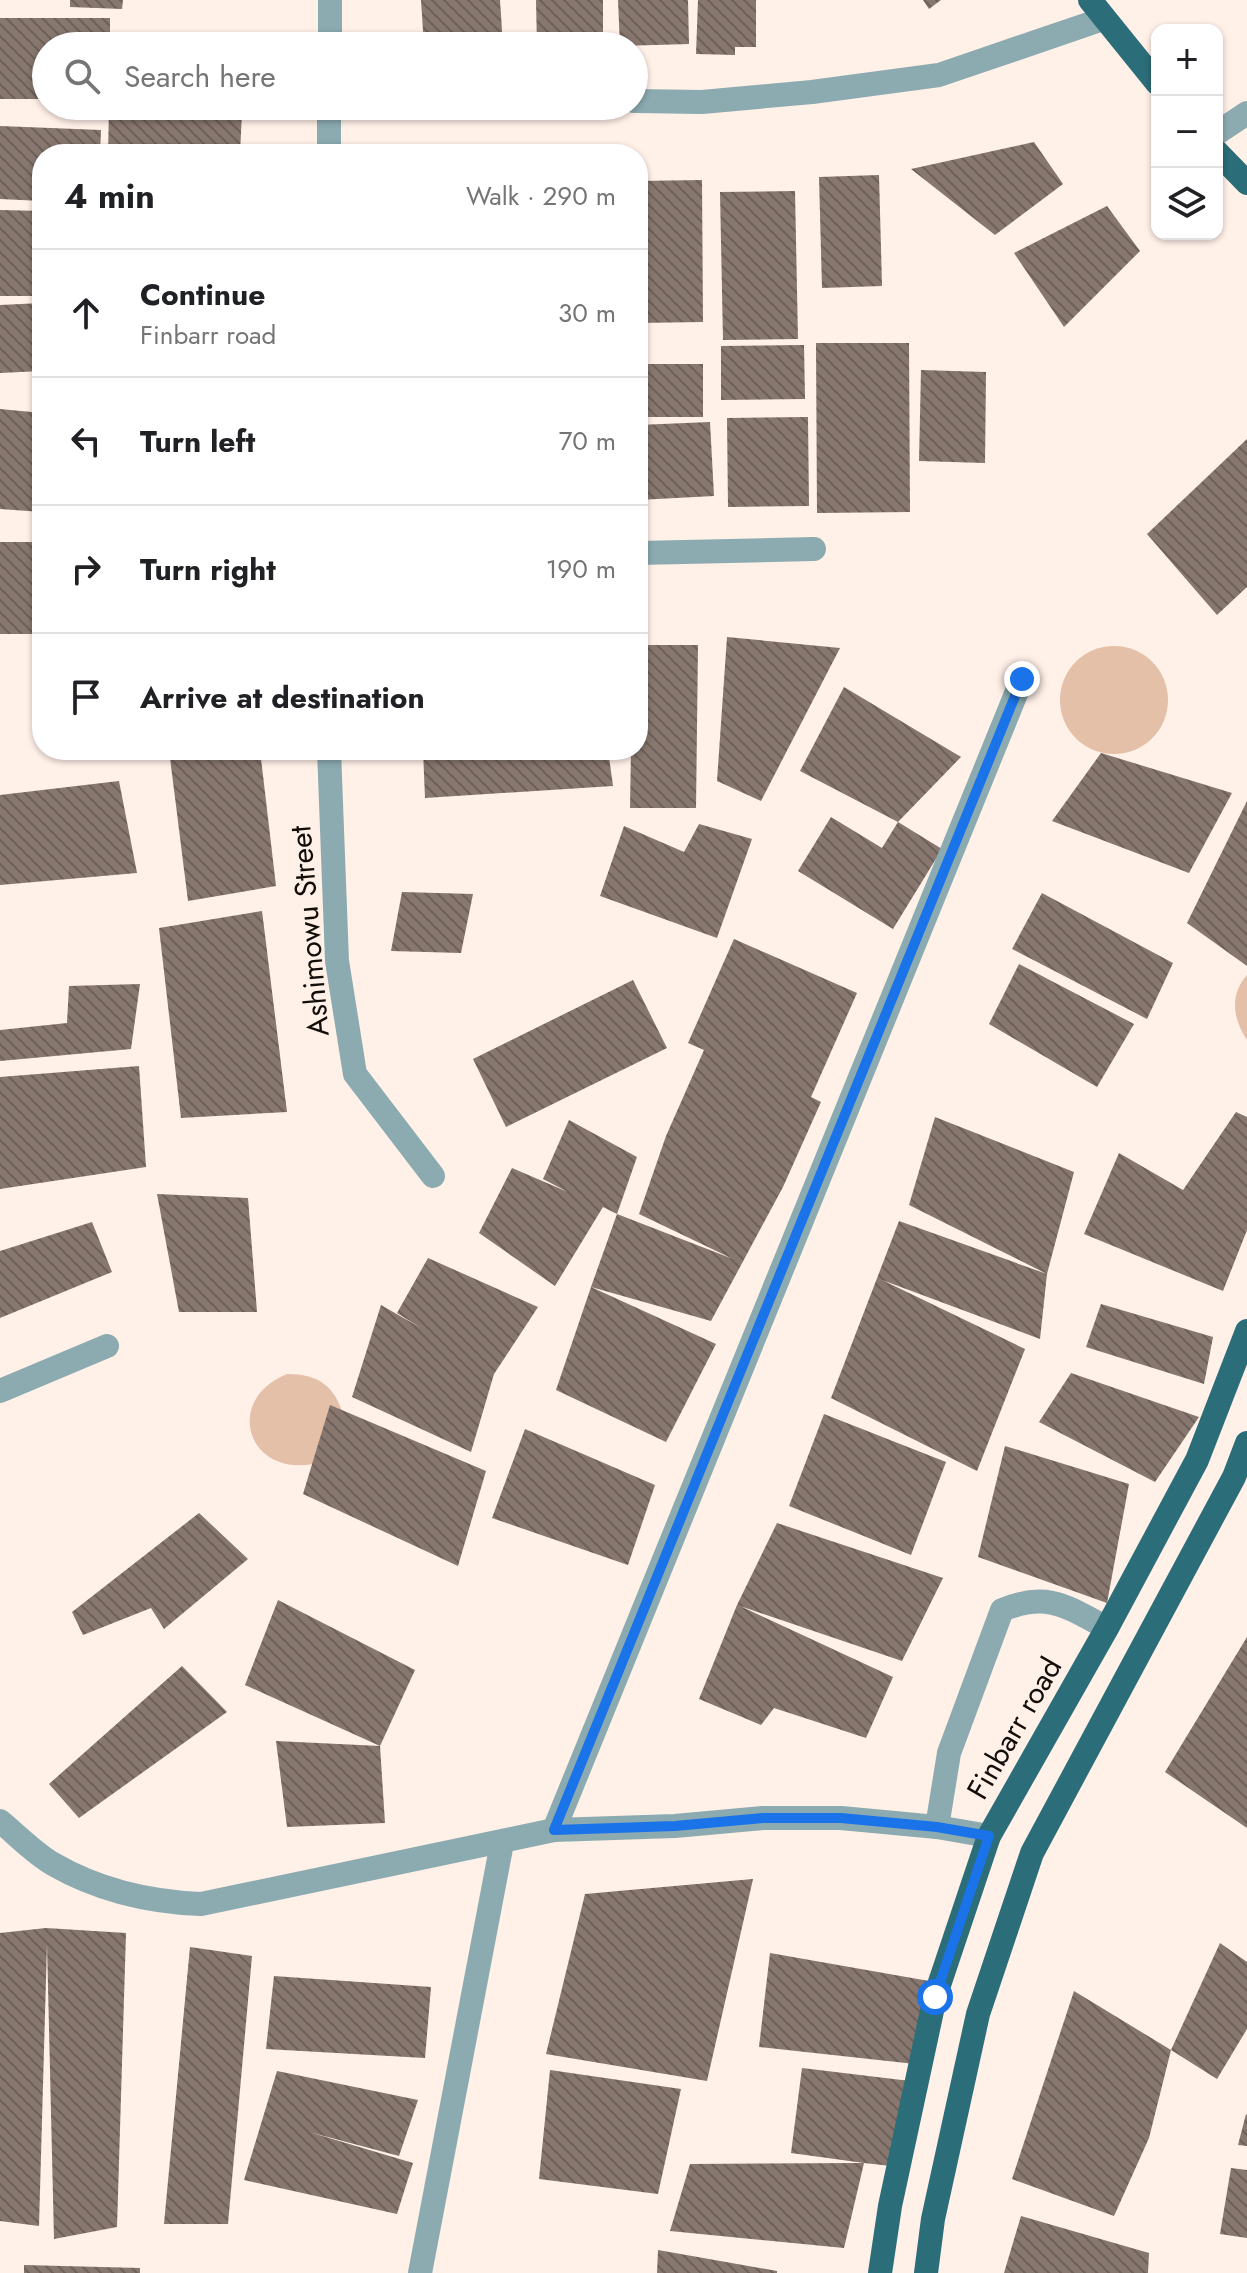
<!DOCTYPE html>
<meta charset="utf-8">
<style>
:root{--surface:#fff;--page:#f6f6f6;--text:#202124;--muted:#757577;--line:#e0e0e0}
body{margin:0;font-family:Jost,sans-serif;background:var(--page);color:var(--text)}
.controls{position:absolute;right:24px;top:24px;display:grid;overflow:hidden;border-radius:16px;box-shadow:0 2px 6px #0004}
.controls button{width:72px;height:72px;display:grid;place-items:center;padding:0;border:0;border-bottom:2px solid var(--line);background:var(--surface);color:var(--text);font:40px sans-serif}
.stop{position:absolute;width:24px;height:24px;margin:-18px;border:6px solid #1a73e8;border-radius:50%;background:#fff}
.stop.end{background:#1a73e8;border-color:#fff;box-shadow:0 2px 8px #0008}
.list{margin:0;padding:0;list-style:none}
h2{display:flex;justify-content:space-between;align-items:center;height:104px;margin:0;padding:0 32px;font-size:34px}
h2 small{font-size:26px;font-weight:400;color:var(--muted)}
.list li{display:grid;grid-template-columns:52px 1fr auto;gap:24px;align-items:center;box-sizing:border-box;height:128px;padding:0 32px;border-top:2px solid var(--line)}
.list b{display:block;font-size:30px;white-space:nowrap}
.list p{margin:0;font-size:26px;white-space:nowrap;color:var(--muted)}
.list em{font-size:26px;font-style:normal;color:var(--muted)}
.icon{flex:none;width:44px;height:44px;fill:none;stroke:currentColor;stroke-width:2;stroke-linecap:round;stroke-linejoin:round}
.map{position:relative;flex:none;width:1247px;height:2273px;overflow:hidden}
.search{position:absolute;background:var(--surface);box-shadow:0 2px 6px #0004;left:32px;top:32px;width:616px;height:88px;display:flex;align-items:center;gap:20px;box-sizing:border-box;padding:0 28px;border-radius:44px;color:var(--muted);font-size:30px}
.panel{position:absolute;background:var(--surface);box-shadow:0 2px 6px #0004;left:32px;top:144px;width:616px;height:616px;border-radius:32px}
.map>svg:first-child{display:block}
</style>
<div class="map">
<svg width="1247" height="2273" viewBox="0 0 1247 2273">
<defs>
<pattern id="building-back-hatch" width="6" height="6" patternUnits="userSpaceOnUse" patternTransform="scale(2)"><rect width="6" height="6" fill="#87776e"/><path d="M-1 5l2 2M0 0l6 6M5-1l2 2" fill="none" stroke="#6d6059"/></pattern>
</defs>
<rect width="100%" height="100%" fill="#fff0e8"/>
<g fill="#e5c0a9">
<circle cx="1114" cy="700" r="54"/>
<path d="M1247 975V1040C1233 1019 1229 995 1247 975Z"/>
<path d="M287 1374C318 1374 335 1386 343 1415L313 1464C246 1476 224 1399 287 1374Z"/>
</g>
<g fill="url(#building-back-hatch)">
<polygon points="70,0 123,0 122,9 70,7"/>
<polygon points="421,0 500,0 503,46 424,46"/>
<polygon points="536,0 603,0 603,46 537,46"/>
<polygon points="618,0 688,0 689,44 620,46"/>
<polygon points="698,0 756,0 756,47 735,47 735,55 696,54"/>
<polygon points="923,0 941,0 929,9"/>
<polygon points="0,18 110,18 110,46 46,46 46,99 0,99"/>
<rect x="158" y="35" width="89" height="11"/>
<polygon points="109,108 242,112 240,154 108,154"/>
<polygon points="0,126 101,130 100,154 42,154 42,201 0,199"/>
<polygon points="1034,142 1063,184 995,235 911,169"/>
<polygon points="879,175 882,286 822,288 819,177"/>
<polygon points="702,180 703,322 638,323 638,181"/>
<polygon points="795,191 798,339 723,340 720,192"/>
<polygon points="1107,206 1140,251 1064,327 1014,253"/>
<polygon points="0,210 42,211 42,296 0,296"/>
<polygon points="42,303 42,371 0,373 0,305"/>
<polygon points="816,343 909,343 910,512 817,513"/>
<polygon points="804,345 805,399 721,400 721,346"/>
<rect x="638" y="364" width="65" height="53"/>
<polygon points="921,370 986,372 985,463 919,461"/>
<polygon points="0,409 42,413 42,512 0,509"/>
<polygon points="808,417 809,506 728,507 727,418"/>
<polygon points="710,422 714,496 638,500 638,425"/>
<polygon points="1247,439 1247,587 1217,615 1147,534"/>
<rect x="0" y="542" width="42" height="92"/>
<polygon points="727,637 840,648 761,801 717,781"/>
<polygon points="638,645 698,645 696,808 630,808 631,750 638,750"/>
<polygon points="844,687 961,757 898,822 800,771"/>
<polygon points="169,750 260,750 276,886 188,901"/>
<polygon points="423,750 608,750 613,786 425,798"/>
<polygon points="1101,753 1232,793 1189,873 1052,821"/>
<polygon points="119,781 137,873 0,885 0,795"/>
<polygon points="1247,801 1247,966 1187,923"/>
<polygon points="831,817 882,848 898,822 942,849 893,929 798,871"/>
<polygon points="699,824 752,839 717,938 600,896 624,826 684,852"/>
<polygon points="402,892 473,894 461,953 391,951"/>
<polygon points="1042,893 1173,963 1147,1019 1012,949"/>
<polygon points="262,911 287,1112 181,1118 159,928"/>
<polygon points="734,939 857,993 811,1097 821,1102 783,1187 711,1321 591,1287 617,1214 603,1207 555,1286 479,1233 512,1168 568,1192 543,1179 569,1120 637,1157 617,1214 733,1259 639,1214 666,1136 704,1050 688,1043"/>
<polygon points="1019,964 1134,1024 1097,1087 989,1024"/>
<polygon points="633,980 667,1048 506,1127 473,1059"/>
<polygon points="140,984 131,1049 0,1061 0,1030 67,1023 69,986"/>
<polygon points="139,1066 146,1167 0,1189 0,1077"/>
<polygon points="1236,1112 1247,1117 1247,1230 1223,1291 1084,1234 1119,1153 1183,1190"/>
<polygon points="935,1117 1074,1172 1047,1274 909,1205"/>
<polygon points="157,1194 248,1198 257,1312 179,1312"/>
<polygon points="899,1221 1047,1274 1040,1339 882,1280 1025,1349 977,1471 831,1398"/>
<polygon points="92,1222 112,1272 0,1318 0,1251"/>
<polygon points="428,1258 538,1307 494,1374 471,1452 352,1397 381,1305 421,1328 397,1313"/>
<polygon points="591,1287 716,1344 666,1442 556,1390"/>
<polygon points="1101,1304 1213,1337 1204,1384 1086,1347"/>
<polygon points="1071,1373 1199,1417 1155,1482 1039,1422"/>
<polygon points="330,1405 486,1471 458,1566 303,1494"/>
<polygon points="824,1414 946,1462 911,1555 789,1506"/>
<polygon points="525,1429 655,1485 628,1565 492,1518"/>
<polygon points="1005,1446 1129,1484 1107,1603 978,1557"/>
<polygon points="199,1513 248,1559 164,1629 151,1608 83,1635 72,1612"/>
<polygon points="777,1523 943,1578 902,1661 740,1606 893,1677 866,1738 774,1708 761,1725 699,1699 737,1605"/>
<polygon points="278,1600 415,1670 380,1746 385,1823 287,1827 276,1741 380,1746 245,1685"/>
<polygon points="1247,1637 1247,1828 1165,1772"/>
<polygon points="182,1666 227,1712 79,1818 49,1784"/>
<polygon points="753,1879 707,2081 546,2054 585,1894"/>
<polygon points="46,1928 126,1933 117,2227 54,2239 47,1944 39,2226 0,2221 0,1933"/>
<polygon points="1220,1943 1247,1962 1247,2029 1217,2079 1171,2050"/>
<polygon points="190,1947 252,1956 228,2224 164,2224"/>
<polygon points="770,1953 929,1981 915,2064 759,2047"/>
<polygon points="274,1976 431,1987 425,2058 266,2049"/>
<polygon points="1074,1991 1171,2050 1149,2138 1114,2216 1012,2179"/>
<polygon points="802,2068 910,2081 891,2166 864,2163 844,2248 670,2231 690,2164 864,2163 791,2153"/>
<polygon points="550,2070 681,2089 658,2194 539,2179"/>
<polygon points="277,2071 418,2100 399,2156 309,2132 413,2163 397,2214 244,2180"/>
<polygon points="1246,2114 1247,2115 1247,2146 1238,2145"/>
<polygon points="1231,2168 1247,2170 1247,2238 1220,2234"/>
<polygon points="1021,2216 1149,2253 1148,2273 1004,2273"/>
<polygon points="658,2250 777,2271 777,2273 657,2273"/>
<polygon points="24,2265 140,2268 140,2273 24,2273"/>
</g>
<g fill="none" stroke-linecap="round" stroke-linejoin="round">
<g stroke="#8babb0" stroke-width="24">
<polyline points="330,46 330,0"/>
<polyline points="634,101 702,102 812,92 939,75 1103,19"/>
<polyline points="1217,133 1247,113"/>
<polyline points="329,154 329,106"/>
<polyline points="638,553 814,549"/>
<polyline points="329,750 337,961 355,1074 433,1176"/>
<polyline points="0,1391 107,1346"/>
<path d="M0 1821C17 1835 34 1853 53 1864 98 1890 150 1902 201 1904L554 1830 675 1826 763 1818H841L937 1827 989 1836"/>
<path d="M937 1827 949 1753 1002 1610C1048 1591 1067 1607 1107 1628"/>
<polyline points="554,1830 1022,679"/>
<polyline points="420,2273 502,1843"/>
</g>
<g stroke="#2b6d78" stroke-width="24">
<polyline points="1090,0 1157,83"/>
<polyline points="1217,152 1247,183"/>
<polyline points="880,2273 890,2206 935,1997 989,1836 1107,1628 1197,1460 1247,1331"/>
<polyline points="926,2273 933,2219 978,2014 1032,1853 1234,1477 1247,1443"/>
</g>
</g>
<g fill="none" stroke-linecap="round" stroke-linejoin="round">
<polyline stroke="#1a73e8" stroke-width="10" points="935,1997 989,1836 937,1827 841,1818 763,1818 675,1826 554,1830 1022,679"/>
</g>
<g text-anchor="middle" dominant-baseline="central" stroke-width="6" stroke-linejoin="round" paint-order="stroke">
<g font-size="30" fill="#130d0a" stroke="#fff0e8">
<text transform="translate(309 931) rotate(-95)">Ashimowu Street</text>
<text transform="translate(1014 1728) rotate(-60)">Finbarr road</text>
</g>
</g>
</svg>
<div class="controls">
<button>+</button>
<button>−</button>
<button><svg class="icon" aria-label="layers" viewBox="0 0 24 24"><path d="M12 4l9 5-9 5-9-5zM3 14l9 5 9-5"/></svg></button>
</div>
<div class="stop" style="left:935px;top:1997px"></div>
<div class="stop end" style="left:1022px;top:679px"></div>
<div class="search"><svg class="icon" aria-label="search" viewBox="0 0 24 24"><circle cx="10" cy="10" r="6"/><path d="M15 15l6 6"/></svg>Search here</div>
<section class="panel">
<h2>4 min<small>Walk · 290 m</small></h2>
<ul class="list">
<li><svg class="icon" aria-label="ahead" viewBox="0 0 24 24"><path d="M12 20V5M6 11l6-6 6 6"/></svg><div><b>Continue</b><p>Finbarr road</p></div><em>30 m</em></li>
<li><svg class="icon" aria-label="left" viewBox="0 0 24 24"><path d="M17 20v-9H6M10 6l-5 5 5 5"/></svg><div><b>Turn left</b></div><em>70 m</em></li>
<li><svg class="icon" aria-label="right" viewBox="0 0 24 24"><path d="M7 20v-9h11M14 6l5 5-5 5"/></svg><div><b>Turn right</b></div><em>190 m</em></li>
<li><svg class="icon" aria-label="arrive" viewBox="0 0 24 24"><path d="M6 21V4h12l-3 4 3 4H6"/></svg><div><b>Arrive at destination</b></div></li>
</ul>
</section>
</div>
